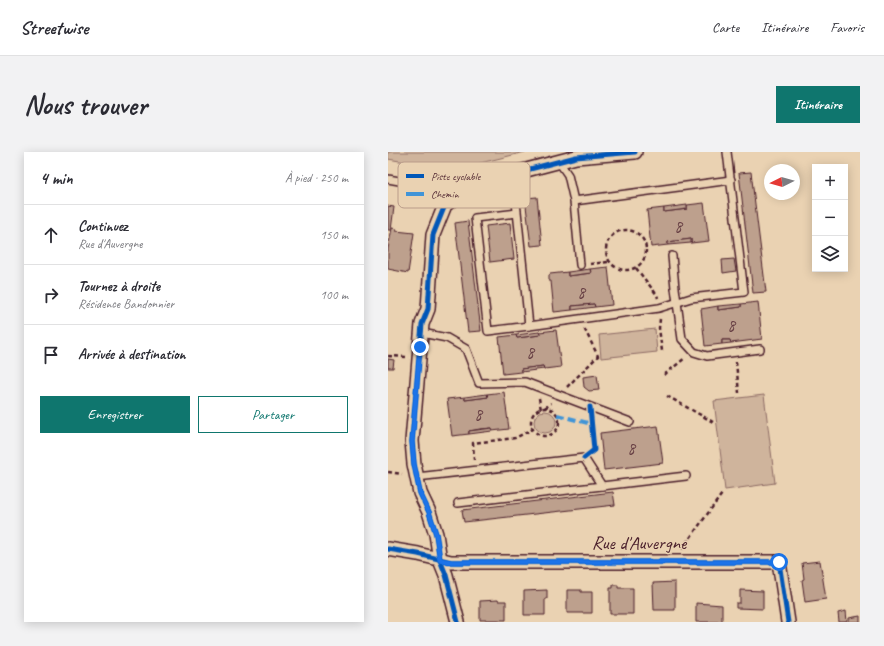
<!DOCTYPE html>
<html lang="fr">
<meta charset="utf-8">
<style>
:root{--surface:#fff;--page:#f2f2f3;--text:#2b2b33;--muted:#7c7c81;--line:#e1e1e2;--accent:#0f766e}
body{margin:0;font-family:Caveat,sans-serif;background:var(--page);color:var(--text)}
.controls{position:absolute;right:12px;top:12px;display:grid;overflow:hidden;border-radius:0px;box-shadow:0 2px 10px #0003}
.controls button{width:36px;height:36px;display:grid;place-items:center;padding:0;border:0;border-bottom:1px solid var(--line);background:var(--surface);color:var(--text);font:20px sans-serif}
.compass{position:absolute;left:376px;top:12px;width:36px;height:36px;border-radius:50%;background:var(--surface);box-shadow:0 2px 10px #0003;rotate:265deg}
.stop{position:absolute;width:12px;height:12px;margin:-9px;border:3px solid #1a73e8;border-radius:50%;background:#fff}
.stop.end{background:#1a73e8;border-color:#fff;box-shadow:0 1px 4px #0008}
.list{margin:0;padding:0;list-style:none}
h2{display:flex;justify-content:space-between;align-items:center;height:52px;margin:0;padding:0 16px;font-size:17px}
h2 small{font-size:13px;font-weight:400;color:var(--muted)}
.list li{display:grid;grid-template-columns:26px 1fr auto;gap:12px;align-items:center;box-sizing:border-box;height:60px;padding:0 16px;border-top:1px solid var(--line)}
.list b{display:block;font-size:15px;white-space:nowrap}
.list p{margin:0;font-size:13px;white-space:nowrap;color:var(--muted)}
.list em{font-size:13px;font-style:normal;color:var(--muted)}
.actions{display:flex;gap:8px;padding:12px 16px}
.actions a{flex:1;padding:9px 0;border:1px solid var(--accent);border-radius:0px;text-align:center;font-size:14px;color:var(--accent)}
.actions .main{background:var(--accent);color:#fff}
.icon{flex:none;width:22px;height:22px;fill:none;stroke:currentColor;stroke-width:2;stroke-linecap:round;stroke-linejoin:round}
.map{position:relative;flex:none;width:472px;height:470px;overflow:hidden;border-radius:0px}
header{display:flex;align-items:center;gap:24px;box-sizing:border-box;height:56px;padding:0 20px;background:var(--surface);border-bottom:1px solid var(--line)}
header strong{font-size:19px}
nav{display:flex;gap:22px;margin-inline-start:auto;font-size:14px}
.intro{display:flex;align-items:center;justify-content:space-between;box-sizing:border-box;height:96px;padding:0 24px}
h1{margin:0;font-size:28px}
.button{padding:10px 18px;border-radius:0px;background:var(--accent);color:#fff;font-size:14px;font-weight:700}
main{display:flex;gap:24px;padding:0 24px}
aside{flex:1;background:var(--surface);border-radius:0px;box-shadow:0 2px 10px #0003}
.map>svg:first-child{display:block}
</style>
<header>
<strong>Streetwise</strong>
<nav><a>Carte</a><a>Itinéraire</a><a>Favoris</a></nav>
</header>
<div class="intro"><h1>Nous trouver</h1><a class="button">Itinéraire</a></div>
<main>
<aside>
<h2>4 min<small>À pied · 250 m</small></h2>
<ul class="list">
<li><svg class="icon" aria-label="ahead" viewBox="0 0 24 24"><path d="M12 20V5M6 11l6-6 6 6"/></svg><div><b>Continuez</b><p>Rue d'Auvergne</p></div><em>150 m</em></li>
<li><svg class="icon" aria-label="right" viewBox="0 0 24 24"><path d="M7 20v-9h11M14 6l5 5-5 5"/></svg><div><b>Tournez à droite</b><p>Résidence Bandonnier</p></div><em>100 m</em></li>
<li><svg class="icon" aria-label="arrive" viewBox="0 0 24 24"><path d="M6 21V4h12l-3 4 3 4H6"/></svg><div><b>Arrivée à destination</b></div></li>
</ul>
<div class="actions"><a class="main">Enregistrer</a><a>Partager</a></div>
</aside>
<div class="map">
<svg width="472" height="470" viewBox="0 0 472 470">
<rect width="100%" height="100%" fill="#ead2b2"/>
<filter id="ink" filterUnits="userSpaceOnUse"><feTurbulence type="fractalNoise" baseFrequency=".025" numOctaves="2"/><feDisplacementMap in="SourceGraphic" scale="8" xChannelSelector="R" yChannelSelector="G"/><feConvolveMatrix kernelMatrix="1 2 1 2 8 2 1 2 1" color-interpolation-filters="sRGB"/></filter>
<g filter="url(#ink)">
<g fill="#cfb49c" stroke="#8c6a64">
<polygon points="0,0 137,0 64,18 0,7"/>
<polygon points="267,177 269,200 213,206 211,183"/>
<polygon points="376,243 387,331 337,338 326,249"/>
<circle cx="157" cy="270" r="11"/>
</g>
<g fill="#bda08d" stroke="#4a1f2b">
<polygon points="363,20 378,140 365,141 351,21"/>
<polygon points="149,45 154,93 143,94 137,46"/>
<polygon points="316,51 321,89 303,91 303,87 280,90 280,93 263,95 259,58 276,56 276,60 299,57 299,53"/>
<polygon points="299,53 299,57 276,60 276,56"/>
<polygon points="0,54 6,55 3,78 0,78"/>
<polygon points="80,69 93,179 80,180 67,71"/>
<polygon points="122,71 126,107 102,110 98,74"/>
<polygon points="4,76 9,77 8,79 26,81 20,121 0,117 0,97"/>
<polygon points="303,87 303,91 280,93 280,90"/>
<polygon points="346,107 348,119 335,121 334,108"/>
<polygon points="220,115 224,153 207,155 206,152 184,154 184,158 166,160 163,129 161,129 161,124 162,122 180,120 180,124 203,121 202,117"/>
<polygon points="202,117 203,121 180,124 180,120"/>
<polygon points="370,150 374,187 343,191 342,188 334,188 334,192 317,194 313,157 330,154 330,158 353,155 353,152"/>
<polygon points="206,152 207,155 184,158 184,154"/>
<polygon points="353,152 353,155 330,158 330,154"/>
<polygon points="168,178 173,215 156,217 155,214 133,217 133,220 115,222 111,185 128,183 129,186 152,183 151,180"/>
<polygon points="151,180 152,183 129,186 128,183"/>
<polygon points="334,188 342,188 343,191 334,192"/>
<polygon points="0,207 6,208 5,216 0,216"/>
<polygon points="155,214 156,217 133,220 133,217"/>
<polygon points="209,223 211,238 201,239 196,235 195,225"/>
<polygon points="116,240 121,277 104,279 104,276 92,277 81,279 81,282 64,284 59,247 77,245 77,248 100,245 99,242"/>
<polygon points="99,242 100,245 77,248 77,245"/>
<polygon points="270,274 275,311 216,318 212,281"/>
<polygon points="104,276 104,279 81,282 81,279"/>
<polygon points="225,340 227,353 76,370 74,358"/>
<polygon points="432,409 438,447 417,450 414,428 416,427 414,411"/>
<polygon points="287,430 287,458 266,458 265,431"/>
<polygon points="225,433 230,433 230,436 245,436 245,462 222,462 222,436 225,436"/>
<polygon points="159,438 159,447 157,447 157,463 136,463 136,439"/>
<polygon points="179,438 193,438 193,440 204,440 204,461 179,461"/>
<polygon points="352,438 375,439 375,457 348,456 348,451 352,451"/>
<polygon points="110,448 110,449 118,449 118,468 92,468 92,449"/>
<polygon points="308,451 334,453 334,470 308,470"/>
<polygon points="458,459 459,470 451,470 450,461"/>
<polygon points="472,464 472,470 461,470 461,466"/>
</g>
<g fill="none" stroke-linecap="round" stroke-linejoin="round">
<g stroke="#4a1f2b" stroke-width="10">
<g id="lane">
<polyline points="171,10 180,23 186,49 192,113"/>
<polyline points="125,21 141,174 100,179 87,66 129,61"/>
<polyline points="0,27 34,33 57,53"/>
<polyline points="186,49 343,28"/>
<polyline points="284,104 287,136 294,187 306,200 319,204 372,197"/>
<polyline points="141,174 271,156 303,146 356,140 339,0"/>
<polyline points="34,181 59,186 78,197 91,231 137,230 242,270"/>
<polyline points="29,325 196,306 214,334 298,324"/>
<polyline points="70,351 214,334"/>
</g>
</g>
<g stroke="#4a1f2b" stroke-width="16">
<g id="street">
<polyline points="0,397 30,402 63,410 391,410 400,470"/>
<polyline points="70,470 58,423 52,408 48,382 41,360 32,341 26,312 24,289 34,172 40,157 45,83 57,53 85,32 188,5 247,0"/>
</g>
</g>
<g stroke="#4a1f2b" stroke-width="2.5" stroke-dasharray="4 3" stroke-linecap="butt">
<circle cx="238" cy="98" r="20"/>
<polyline points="202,112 221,110"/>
<polyline points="248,116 269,143 270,146"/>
<polyline points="272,167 271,176 274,199"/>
<polyline points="0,204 19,205"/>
<polyline points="348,210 351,241"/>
<polyline points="276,223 297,206"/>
<polyline points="179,235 210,204 196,176"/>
<polyline points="279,244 325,270"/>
<polyline points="151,246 153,258"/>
<polyline points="157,256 163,251"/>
<circle cx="157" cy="270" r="14"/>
<polyline points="86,308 85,291 127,286 145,277"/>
<polyline points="0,320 14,322"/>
<polyline points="294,397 334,342"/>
</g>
<use href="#lane" stroke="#ead2b2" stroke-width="7"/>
<use href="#street" stroke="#ead2b2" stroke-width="13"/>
<polyline stroke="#4194d7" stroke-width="4" stroke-dasharray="8 4" stroke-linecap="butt" points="169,263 204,272"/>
<g stroke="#ead2b2" stroke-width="8">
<g id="cycleway">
<polyline points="196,306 206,298 202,255"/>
<polyline points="0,397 30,402 63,410 391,410 400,470"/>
<polyline points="70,470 58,423 52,408 48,382 41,360 32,341 26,312 24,289 34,172 40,157 45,83 57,53 85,32 188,5 247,0"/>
</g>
</g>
<use href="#cycleway" stroke="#0057b8" stroke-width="5"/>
</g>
</g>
<g fill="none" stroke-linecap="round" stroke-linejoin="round" filter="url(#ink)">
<polyline stroke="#1a73e8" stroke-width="5" points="32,195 24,290 26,312 32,341 41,360 48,382 52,408 63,410 391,410"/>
</g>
<g text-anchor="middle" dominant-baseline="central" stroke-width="3" stroke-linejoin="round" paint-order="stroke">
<g font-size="17" fill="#673f44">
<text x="290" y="74">8</text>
<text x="193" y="140">8</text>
<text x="343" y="173">8</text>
<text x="142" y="200">8</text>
<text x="90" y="262">8</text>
<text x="243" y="296">8</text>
</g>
<g font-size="19" fill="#4a1f2b" stroke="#ead2b2">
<text x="251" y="391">Rue d'Auvergne</text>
</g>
</g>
<rect x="10" y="10" width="132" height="46" rx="6" fill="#ead2b2" stroke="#ba9c8a" stroke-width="1"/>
<rect x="18" y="22" width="18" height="4" fill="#0057b8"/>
<rect x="18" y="40" width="18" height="4" fill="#4194d7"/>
<g font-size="11" fill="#4a1f2b">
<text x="43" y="28">Piste cyclable</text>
<text x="43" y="46">Chemin</text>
</g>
</svg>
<div class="controls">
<button>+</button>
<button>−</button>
<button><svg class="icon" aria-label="layers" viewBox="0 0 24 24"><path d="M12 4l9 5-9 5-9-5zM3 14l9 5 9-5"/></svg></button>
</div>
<svg class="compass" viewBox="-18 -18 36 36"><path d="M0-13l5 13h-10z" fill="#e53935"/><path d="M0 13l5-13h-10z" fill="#7c7c81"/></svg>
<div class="stop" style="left:391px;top:410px"></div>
<div class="stop end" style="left:32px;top:195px"></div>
</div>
</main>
